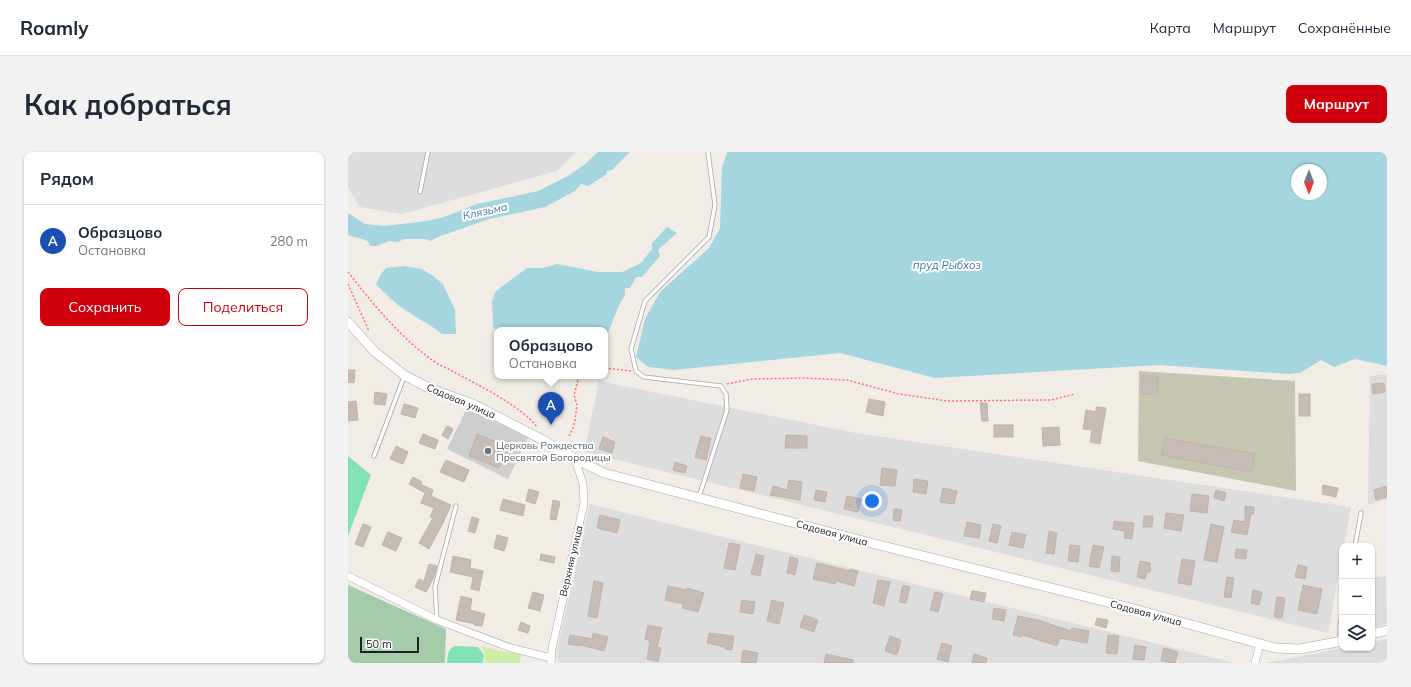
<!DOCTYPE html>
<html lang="ru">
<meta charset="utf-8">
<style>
:root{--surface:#fff;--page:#f2f2f3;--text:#1f2937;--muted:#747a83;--line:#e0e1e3;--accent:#d0000c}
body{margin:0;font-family:Mulish,sans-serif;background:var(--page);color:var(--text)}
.controls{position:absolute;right:12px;bottom:12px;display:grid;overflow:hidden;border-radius:8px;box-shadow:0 1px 3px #0004}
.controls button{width:36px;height:36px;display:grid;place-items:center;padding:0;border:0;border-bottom:1px solid var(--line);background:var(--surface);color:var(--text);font:20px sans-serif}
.compass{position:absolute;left:943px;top:12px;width:36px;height:36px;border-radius:50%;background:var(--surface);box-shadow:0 1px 3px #0004;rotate:180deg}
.scale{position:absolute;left:12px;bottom:10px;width:59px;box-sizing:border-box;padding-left:4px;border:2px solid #202020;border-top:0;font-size:11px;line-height:14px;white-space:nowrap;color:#202020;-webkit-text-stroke:3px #fff;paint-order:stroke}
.you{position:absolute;left:524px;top:349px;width:14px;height:14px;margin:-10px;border:3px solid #fff;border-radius:50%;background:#1a73e8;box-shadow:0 0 0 6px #1a73e833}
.badge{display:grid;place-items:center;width:26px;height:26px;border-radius:50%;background:var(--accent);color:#fff;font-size:13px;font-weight:700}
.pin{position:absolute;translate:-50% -33px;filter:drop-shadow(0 1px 2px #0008)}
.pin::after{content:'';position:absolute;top:21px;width:14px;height:12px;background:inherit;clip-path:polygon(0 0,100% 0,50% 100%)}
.popup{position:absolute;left:146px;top:175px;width:114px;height:52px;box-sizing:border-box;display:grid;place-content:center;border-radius:8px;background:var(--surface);filter:drop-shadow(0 1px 3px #0005);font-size:13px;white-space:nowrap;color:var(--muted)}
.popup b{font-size:15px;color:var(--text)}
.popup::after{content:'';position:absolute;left:50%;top:100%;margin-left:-8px;border:8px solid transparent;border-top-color:var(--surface)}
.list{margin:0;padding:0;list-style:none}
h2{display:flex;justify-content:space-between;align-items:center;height:52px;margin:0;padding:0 16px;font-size:17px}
h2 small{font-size:13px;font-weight:400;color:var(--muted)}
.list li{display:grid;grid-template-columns:26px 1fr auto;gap:12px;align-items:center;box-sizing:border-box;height:72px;padding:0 16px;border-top:1px solid var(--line)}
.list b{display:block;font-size:15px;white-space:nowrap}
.list p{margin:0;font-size:13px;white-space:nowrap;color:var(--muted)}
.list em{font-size:13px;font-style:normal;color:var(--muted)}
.actions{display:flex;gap:8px;padding:12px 16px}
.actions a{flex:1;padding:9px 0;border:1px solid var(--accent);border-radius:8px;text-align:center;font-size:14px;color:var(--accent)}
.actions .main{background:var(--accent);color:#fff}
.icon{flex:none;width:22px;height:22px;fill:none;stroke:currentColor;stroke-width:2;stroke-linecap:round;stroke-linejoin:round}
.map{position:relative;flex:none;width:1039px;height:511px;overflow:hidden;border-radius:8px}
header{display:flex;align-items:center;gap:24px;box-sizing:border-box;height:56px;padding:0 20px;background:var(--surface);border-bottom:1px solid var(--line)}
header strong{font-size:19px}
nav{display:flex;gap:22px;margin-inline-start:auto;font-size:14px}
.intro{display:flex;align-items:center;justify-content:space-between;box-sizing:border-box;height:96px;padding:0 24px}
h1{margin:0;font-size:28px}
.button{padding:10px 18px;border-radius:8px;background:var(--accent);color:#fff;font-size:14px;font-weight:700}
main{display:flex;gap:24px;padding:0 24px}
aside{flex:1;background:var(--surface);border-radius:8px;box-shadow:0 1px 3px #0004}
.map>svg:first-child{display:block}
</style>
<header>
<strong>Roamly</strong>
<nav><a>Карта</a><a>Маршрут</a><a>Сохранённые</a></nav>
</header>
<div class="intro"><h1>Как добраться</h1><a class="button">Маршрут</a></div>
<main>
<aside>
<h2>Рядом<small></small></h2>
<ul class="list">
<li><span class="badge" style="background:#1a4fb4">A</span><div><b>Образцово</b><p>Остановка</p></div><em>280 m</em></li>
</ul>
<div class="actions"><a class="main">Сохранить</a><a>Поделиться</a></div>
</aside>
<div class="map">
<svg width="1039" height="511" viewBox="0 0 1039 511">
<rect width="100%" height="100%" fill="#f1ede6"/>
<g fill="#dedddd">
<polygon points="0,0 228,0 209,19 54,62 12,55 0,35"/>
<polygon points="1039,222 1039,347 1020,353 1022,224"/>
<polygon points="251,229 508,281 1003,355 996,394 994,394 994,404 980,481 236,300"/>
<polygon points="242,352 887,511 211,511 209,498"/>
<polygon points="1038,424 1039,471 1024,476 1024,426"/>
<polygon points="1039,487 1039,511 918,511 994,496 1024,496 1024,490"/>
</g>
<polygon fill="#cecece" points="119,256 180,286 160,327 99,297"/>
<polygon fill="#c6c5b1" points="791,219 947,229 948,339 790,309"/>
<polygon fill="#cfecab" points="133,494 158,500 173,502 172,511 137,511 137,502"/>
<polygon fill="#a6cbaa" points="0,433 98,477 97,511 0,511"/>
<g fill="#82e2b7">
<polygon points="0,304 23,323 0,384"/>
<path d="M108 494 130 495 136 503 135 511H99C100 503 99 496 108 494Z"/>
</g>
<g fill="#a5d6e0" fill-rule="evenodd">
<polygon points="250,0 282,0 264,18 259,19 259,22 240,34 233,32 227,39 197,55 141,67 90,85 82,89 78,87 56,87 50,90 41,89 29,94 22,94 20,89 0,83 0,61 17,72 36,74 79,69 96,65 129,52 190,39 220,24 236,13"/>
<path d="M379 0H1039V214L1007 207 986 215 973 208 952 221 940 222 812 213 587 226 492 201 326 218 300 215 288 205 297 167 312 140 361 96 372 76 374 16ZM949 18H973V42H949Z"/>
<polygon points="319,75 329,81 310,98 312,104 294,125 288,125 282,136 277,136 277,143 272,151 257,188 257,178 149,179 145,175 144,149 148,139 179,116 195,116 209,112 250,120 274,120 293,111 304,97 304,91"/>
<path d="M56 114 73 117 84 123 95 132 107 158 108 182H94C85 174 75 170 65 163 50 154 40 145 28 132L33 122 38 116Z"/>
</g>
<g fill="#c6bcb5" stroke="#c3b2a8">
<polygon points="0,218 7,218 6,231 0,230"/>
<rect x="794" y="224" width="16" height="18"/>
<polygon points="1036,231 1037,240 1025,242 1024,232"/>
<polygon points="27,240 39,242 37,253 26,252"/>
<rect x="951" y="242" width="11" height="22"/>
<polygon points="521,247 537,250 535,264 518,260"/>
<polygon points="8,249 10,268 0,269 0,250"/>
<polygon points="632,251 639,251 640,269 634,269"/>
<polygon points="56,252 70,256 67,266 53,262"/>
<polygon points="748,255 758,256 752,292 742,290 744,278 735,277 738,258 748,260"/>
<rect x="646" y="273" width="19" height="12"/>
<polygon points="99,274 105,277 100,287 94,283"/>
<polygon points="711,275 712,293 695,294 694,276"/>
<polygon points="75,282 90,288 87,297 71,291"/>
<polygon points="129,282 160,295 151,316 121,304"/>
<polygon points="438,283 459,284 459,296 437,296"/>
<polygon points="353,284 363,286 358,308 347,305"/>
<polygon points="255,285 267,290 264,301 251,297"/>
<polygon points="817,286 907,302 904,320 813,303"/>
<polygon points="48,294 60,300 55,312 42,307"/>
<polygon points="98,308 121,318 116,330 92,320"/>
<polygon points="327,310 339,314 337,321 325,318"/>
<polygon points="534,316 549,318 547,334 532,333"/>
<polygon points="395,322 409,325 406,339 392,336"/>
<polygon points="65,325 74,330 72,332 85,338 83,344 103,353 95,371 81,397 71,391 85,366 82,365 86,356 73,351 77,341 61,332"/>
<polygon points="566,327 580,329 578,342 565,340"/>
<polygon points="441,328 454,330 452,348 422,343 425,334 439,338"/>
<polygon points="975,333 990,336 988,345 974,342"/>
<polygon points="1039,334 1039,345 1028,348 1026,338"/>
<polygon points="595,336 609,339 606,352 592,350"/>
<polygon points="181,337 191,340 187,352 178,349"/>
<polygon points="468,338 479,340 477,350 466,348"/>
<polygon points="868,338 878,341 876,349 866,346"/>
<polygon points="844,342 861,344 859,361 842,359"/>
<polygon points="499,344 513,347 510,360 496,357"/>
<polygon points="155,347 177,353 175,364 152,358"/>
<polygon points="205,348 212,350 208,368 202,367"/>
<polygon points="897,354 906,355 906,362 903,362 899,383 883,380 886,368 897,370"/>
<polygon points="546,357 554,358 552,369 545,368"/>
<polygon points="818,361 836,363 833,379 816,376"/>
<polygon points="252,363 272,368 269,381 249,376"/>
<polygon points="796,364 805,364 804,375 795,375"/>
<polygon points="124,365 131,367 127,381 120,379"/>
<polygon points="766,369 786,371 784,387 776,386 777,379 765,377"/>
<polygon points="619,370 633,373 631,386 616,384"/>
<polygon points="15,372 23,375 15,395 7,392"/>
<polygon points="645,372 653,374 649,391 641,389"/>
<polygon points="863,372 876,375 869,410 856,408"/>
<polygon points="701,379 709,381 706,402 698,401"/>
<polygon points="40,380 54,386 48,399 34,393"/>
<polygon points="664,380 678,383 675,396 661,393"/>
<polygon points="149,383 160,386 156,399 146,396"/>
<polygon points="381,391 392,393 387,418 376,416"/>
<polygon points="722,393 732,394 730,410 720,409"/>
<polygon points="745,393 756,395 751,416 741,414"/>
<polygon points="888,397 899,398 898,407 887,406"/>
<polygon points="193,402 207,405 206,411 192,408"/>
<polygon points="408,402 416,404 412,424 403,422"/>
<polygon points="105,404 123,408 122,416 135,419 131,439 123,437 125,425 102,420"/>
<polygon points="764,404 772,405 771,420 763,419"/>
<polygon points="442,405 450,407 447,423 439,421"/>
<polygon points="834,407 847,409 843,433 830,431"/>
<polygon points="792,409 802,411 802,420 799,420 797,427 789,425"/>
<polygon points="469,411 502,419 502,417 510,419 506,434 488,429 487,432 465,427"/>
<polygon points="81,412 89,414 86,425 78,440 67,435 71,427 76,429"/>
<polygon points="950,413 959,415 957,427 947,425"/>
<polygon points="879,425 886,426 883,446 876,445"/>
<polygon points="530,428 542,430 536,454 525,451"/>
<polygon points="246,429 255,431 249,466 240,464"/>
<polygon points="555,433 562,435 558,451 551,450"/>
<polygon points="955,433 974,437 969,462 950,458"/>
<polygon points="320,434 339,438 339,436 356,441 350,460 334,456 335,452 317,448"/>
<polygon points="905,438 914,440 911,453 903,451"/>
<polygon points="624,439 638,441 636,450 622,447"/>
<polygon points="185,440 196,443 192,459 180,456"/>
<polygon points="587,440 595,442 590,460 582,458"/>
<polygon points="113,444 124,447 122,458 137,462 134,474 126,473 127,472 108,468"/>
<polygon points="929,445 937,446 934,466 926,465"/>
<polygon points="394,448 407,450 405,462 392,460"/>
<polygon points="424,448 436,451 431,472 419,469"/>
<polygon points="646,456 658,458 656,469 644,467"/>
<polygon points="456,463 470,468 466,480 452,475"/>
<polygon points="670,464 690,468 723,479 724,476 741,479 739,491 712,486 709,494 675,483 674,485 665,483"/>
<polygon points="749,466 760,468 758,476 747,473"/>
<polygon points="173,470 182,474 180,481 170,478"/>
<polygon points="300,473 314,476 309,495 313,496 310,510 299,507 302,489 297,487"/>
<polygon points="245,481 260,485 256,499 233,493 233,494 220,492 222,483 244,487"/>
<polygon points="361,481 386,484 384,498 377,497 377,495 359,491"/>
<polygon points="760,483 771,484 769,502 758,501"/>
<polygon points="542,484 553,488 549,503 537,499"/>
<polygon points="594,491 604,494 600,510 589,507"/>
<polygon points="787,493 798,495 796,508 785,507"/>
<polygon points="816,496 830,500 827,511 813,509"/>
<polygon points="395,498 410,501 408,511 393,511"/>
<polygon points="478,502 505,508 505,511 476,511"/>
<polygon points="626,502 639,506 638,511 624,511"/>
</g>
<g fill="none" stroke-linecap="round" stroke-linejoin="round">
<g stroke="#a7a7a7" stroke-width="5">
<g id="service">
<polyline points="72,40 80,0"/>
<polyline points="26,304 56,225"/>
<polyline points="351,345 379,258 378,242 373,234 296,225 288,219 283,197 297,149 361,85 367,53 360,0"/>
<polyline points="1007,394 1013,361"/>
<polyline points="89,468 87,435 108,354"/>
<polyline points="992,488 992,473 994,464"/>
</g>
</g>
<g stroke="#a7a7a7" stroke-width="8">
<g id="minor">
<polyline points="0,424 89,468 163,496 203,506"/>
<polyline points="203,511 204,497 236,351 235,332 227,307"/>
<polyline points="907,511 912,492"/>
</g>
</g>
<g stroke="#a7a7a7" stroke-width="10">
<g id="tertiary">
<polyline points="0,170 26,199 56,223 83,237 125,252 193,287 227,307 256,321 527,392 779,455 927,496 952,497 994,489"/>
<polyline points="1024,482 1039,478"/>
</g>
</g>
<g stroke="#ff7069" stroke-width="1.5" stroke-dasharray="2 2" stroke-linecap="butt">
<path d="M0 120C25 152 51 184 84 208 90 213 99 216 106 220 128 232 175 255 189 275"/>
<polyline points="0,132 20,177 20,180"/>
<polyline points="257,216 283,219"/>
<polyline points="379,232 404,227 456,226 499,228 551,242 600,249 703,248 727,242"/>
<polyline points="221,284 225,276 227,268 229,253 226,243 231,224"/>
</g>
<use href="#service" stroke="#fff" stroke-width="3.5"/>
<use href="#minor" stroke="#fff" stroke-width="7"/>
<use href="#tertiary" stroke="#fff" stroke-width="9"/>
</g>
<circle fill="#6b7280" stroke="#fff" stroke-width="1.5" cx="140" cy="299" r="4"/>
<g text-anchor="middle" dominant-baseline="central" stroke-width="4" stroke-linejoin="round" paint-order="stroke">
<g font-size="10" fill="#202020" stroke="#fff">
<text transform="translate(113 249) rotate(23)">Садовая улица</text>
<text transform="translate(484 381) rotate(15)">Садовая улица</text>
<text transform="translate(223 409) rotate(-77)">Верхняя улица</text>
<text transform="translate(798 461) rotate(15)">Садовая улица</text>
</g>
<g font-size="10" fill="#5b616d" stroke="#fff" text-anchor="start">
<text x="148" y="293">Церковь Рождества<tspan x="148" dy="12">Пресвятой Богородицы</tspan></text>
</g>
<g font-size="11" font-style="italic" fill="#4278a4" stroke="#fff">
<text transform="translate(137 59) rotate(-12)">Клязьма</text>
<text x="599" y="113">пруд Рыбхоз</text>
</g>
</g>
</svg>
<div class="controls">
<button>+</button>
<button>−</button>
<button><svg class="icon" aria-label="layers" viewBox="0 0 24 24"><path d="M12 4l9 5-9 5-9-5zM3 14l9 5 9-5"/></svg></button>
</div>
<svg class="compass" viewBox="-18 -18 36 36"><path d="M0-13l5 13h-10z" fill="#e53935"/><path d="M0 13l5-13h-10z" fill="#747a83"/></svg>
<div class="scale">50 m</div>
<div class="you"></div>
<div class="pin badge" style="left:203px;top:273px;background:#1a4fb4">A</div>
<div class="popup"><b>Образцово</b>Остановка</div>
</div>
</main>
